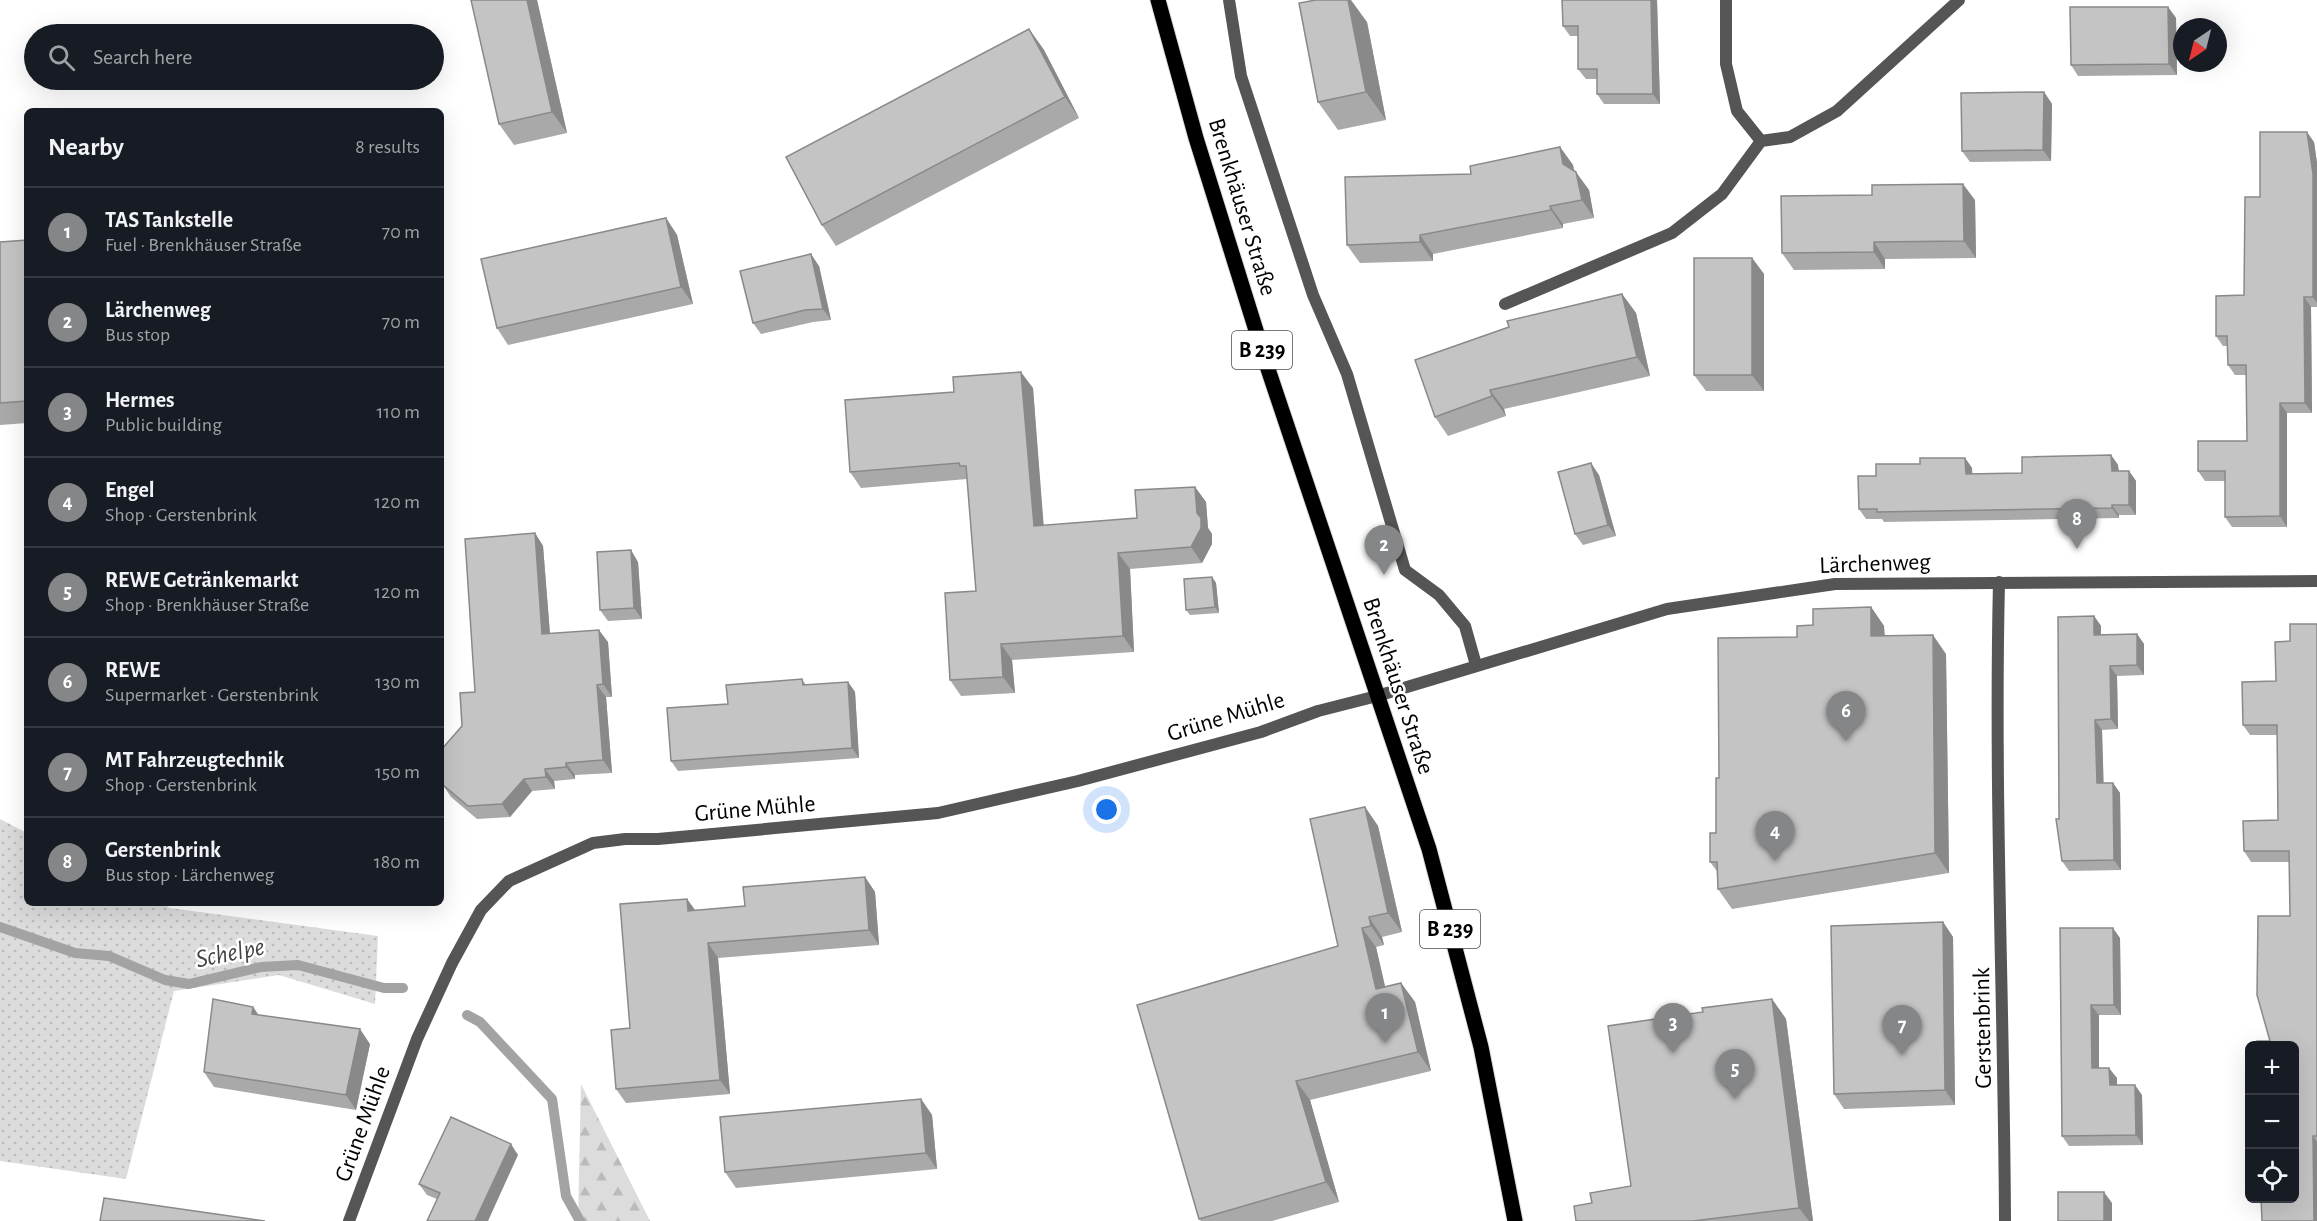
<!DOCTYPE html>
<meta charset="utf-8">
<style>
:root{--surface:#171b24;--page:#242831;--text:#f1f3f6;--muted:#9ea1a6;--line:#363941;--accent:#858687}
body{margin:0;font-family:"Alegreya Sans",sans-serif;background:var(--page);color:var(--text)}
.controls{position:absolute;right:18px;bottom:18px;display:grid;overflow:hidden;border-radius:9px;box-shadow:0 6px 24px #0002}
.controls button{width:54px;height:54px;display:grid;place-items:center;padding:0;border:0;border-bottom:2px solid var(--line);background:var(--surface);color:var(--text);font:30px sans-serif}
.compass{position:absolute;left:2173px;top:18px;width:54px;height:54px;border-radius:50%;background:var(--surface);box-shadow:0 6px 24px #0002;rotate:215deg}
.you{position:absolute;left:1107px;top:810px;width:21px;height:21px;margin:-15px;border:4px solid #fff;border-radius:50%;background:#1a73e8;box-shadow:0 0 0 9px #1a73e833}
.badge{display:grid;place-items:center;width:39px;height:39px;border-radius:50%;background:var(--accent);color:#fff;font-size:20px;font-weight:700}
.pin{position:absolute;translate:-50% -50px;filter:drop-shadow(0 2px 3px #0008)}
.pin::after{content:'';position:absolute;top:32px;width:21px;height:18px;background:inherit;clip-path:polygon(0 0,100% 0,50% 100%)}
.list{margin:0;padding:0;list-style:none}
h2{display:flex;justify-content:space-between;align-items:center;height:78px;margin:0;padding:0 24px;font-size:26px}
h2 small{font-size:20px;font-weight:400;color:var(--muted)}
.list li{display:grid;grid-template-columns:39px 1fr auto;gap:18px;align-items:center;box-sizing:border-box;height:90px;padding:0 24px;border-top:2px solid var(--line)}
.list b{display:block;font-size:22px;white-space:nowrap}
.list p{margin:0;font-size:20px;white-space:nowrap;color:var(--muted)}
.list em{font-size:20px;font-style:normal;color:var(--muted)}
.icon{flex:none;width:33px;height:33px;fill:none;stroke:currentColor;stroke-width:2;stroke-linecap:round;stroke-linejoin:round}
.map{position:relative;flex:none;width:2317px;height:1221px;overflow:hidden}
.search{position:absolute;background:var(--surface);box-shadow:0 6px 24px #0002;left:24px;top:24px;width:420px;height:66px;display:flex;align-items:center;gap:15px;box-sizing:border-box;padding:0 21px;border-radius:33px;color:var(--muted);font-size:22px}
.panel{position:absolute;background:var(--surface);box-shadow:0 6px 24px #0002;left:24px;top:108px;width:420px;height:798px;border-radius:9px}
.map>svg:first-child{display:block}
</style>
<div class="map">
<svg width="2317" height="1221" viewBox="0 0 2317 1221">
<defs>
<pattern id="grass-dots" width="8" height="8" patternUnits="userSpaceOnUse" patternTransform="scale(1.5)"><rect width="8" height="8" fill="#dcdcdc"/><path d="M2 2h.1M6 6h.1" fill="none" stroke="#bbb" stroke-width="1.8" stroke-linecap="round"/></pattern>
<pattern id="forest-firs" width="22" height="20" patternUnits="userSpaceOnUse" patternTransform="scale(1.5)"><rect width="22" height="20" fill="#dcdcdc"/><path d="M5 1l3.5 6h-7zM16 11l3.5 6h-7z" fill="#bbb"/></pattern>
</defs>
<rect width="100%" height="100%" fill="#fff"/>
<polygon fill="url(#grass-dots)" points="0,819 27,833 27,903 161,903 170,908 378,936 375,1004 279,975 174,991 126,1179 0,1161"/>
<polygon fill="url(#forest-firs)" points="581,1084 650,1221 578,1221"/>
<g fill="none" stroke-linecap="round" stroke-linejoin="round">
<g stroke="#a3a3a3" stroke-width="10">
<polyline points="0,927 75,953 109,956 165,980 189,984 261,967 298,965 384,988 403,988"/>
<polyline points="467,1015 480,1022 552,1099 566,1196 580,1221"/>
</g>
<g stroke="#dbdbdb" stroke-width="17">
<polyline id="primary" points="1158,0 1196,138 1269,372 1429,849 1481,1047 1515,1221"/>
</g>
<g stroke="#555" stroke-width="12">
<polyline points="1229,0 1241,76 1313,295 1347,374 1405,570 1439,595 1465,626 1476,665"/>
<polyline points="1726,0 1726,64 1737,111 1761,141"/>
<polyline points="1505,304 1672,233 1722,194 1761,141 1790,137 1837,111 1959,0"/>
<path d="M1999 582C1994 795 2004 1008 2005 1221"/>
<polyline points="349,1221 417,1039 452,963 481,910 509,881 593,843 625,839 658,839 938,813 1078,781 1261,732 1318,711 1377,696 1667,609 1835,584 2317,581"/>
</g>
<use href="#primary" stroke="#000" stroke-width="15"/>
</g>
<g fill="#a9a9a9">
<polygon points="537,0 567,133 514,145 499,124"/>
<polygon points="1657,0 1660,104 1604,104 1597,94 1597,79 1586,79 1578,69 1578,36 1570,36 1563,26"/>
<polygon points="2168,7 2176,18 2177,75 2078,76 2071,65"/>
<polygon points="1367,22 1386,120 1338,130 1318,102"/>
<polygon points="1029,29 1044,50 1079,118 836,246 822,225"/>
<polygon points="2044,92 2052,104 2051,161 1970,162 1962,151"/>
<polygon points="2314,142 2317,163 2317,307 2311,307 2312,413 2287,413 2287,527 2232,527 2225,517 2225,481 2205,481 2198,471 2247,441 2246,375 2235,375 2228,365 2228,346 2223,346 2216,336 2244,295 2260,197"/>
<polygon points="1560,147 1573,165 1574,171 1589,190 1594,218 1563,224 1563,228 1433,254 1433,261 1360,263 1347,245 1471,174"/>
<polygon points="1975,200 1976,258 1885,259 1885,269 1794,270 1782,253"/>
<polygon points="666,218 677,235 693,304 508,345 497,328"/>
<polygon points="27,240 27,423 0,425 0,242"/>
<polygon points="1752,258 1764,274 1764,391 1706,391 1694,375"/>
<polygon points="819,266 831,320 813,322 761,334 753,323"/>
<polygon points="1622,294 1636,313 1650,376 1504,409 1506,416 1448,436 1435,417 1509,327"/>
<polygon points="1033,388 1043,526 1137,518 1195,487 1206,502 1208,528 1212,534 1212,544 1202,563 1130,569 1134,652 1012,660 1015,693 961,696 950,680 976,591 967,479 861,488 850,472"/>
<polygon points="2111,455 2118,465 2119,471 2129,471 2136,481 2136,515 2119,515 2119,518 1884,522 1882,519 1866,519 1859,509 1876,476 1920,464 1965,458 1972,468 1972,474 2022,473"/>
<polygon points="1599,475 1616,536 1583,545 1575,534"/>
<polygon points="535,533 543,546 550,634 608,642 612,697 606,697 612,773 575,775 575,779 554,781 555,789 532,791 510,817 477,819 451,797 443,785 462,726"/>
<polygon points="638,562 642,619 608,621 600,610"/>
<polygon points="1212,577 1216,583 1219,613 1190,615 1186,610"/>
<polygon points="1871,607 1884,626 1885,636 1946,654 1949,873 1732,909 1718,889 1717,871 1710,862 1716,833 1719,778 1797,637 1813,625"/>
<polygon points="2094,616 2101,626 2101,635 2137,634 2144,644 2144,675 2117,676 2118,729 2102,730 2103,783 2113,783 2120,793 2121,870 2069,871 2062,861 2059,819"/>
<polygon points="2317,624 2317,1221 2295,1198 2270,1041 2290,916 2289,862 2251,862 2244,851 2278,820 2277,735 2250,735 2243,725 2276,681 2290,641"/>
<polygon points="802,679 806,685 848,682 855,692 859,758 678,771 671,761 728,704"/>
<polygon points="1365,807 1378,826 1402,932 1382,937 1384,945 1376,947 1385,987 1401,983 1415,1002 1431,1071 1310,1100 1339,1202 1272,1221 1201,1221 1199,1219 1338,946"/>
<polygon points="865,877 875,892 879,945 718,958 730,1094 626,1103 616,1089 630,1028 687,899 695,910 745,906"/>
<polygon points="1943,922 1953,937 1955,1105 1844,1109 1834,1094"/>
<polygon points="2060,928 2120,938 2121,1015 2099,1015 2099,1068 2117,1078 2117,1085 2142,1095 2143,1145 2069,1146 2062,1136"/>
<polygon points="1772,999 1786,1019 1813,1221 1576,1221 1592,1203 1631,1186 1703,1012"/>
<polygon points="253,1007 258,1015 370,1044 356,1110 214,1087 204,1072"/>
<polygon points="921,1099 932,1115 937,1169 736,1188 725,1172"/>
<polygon points="518,1155 437,1199 427,1195 419,1184"/>
</g>
<g fill="#898989">
<polygon points="527,0 537,0 567,133 552,112"/>
<polygon points="1348,0 1351,0 1367,22 1386,120 1366,92"/>
<polygon points="1651,0 1657,0 1660,104 1653,94"/>
<polygon points="2168,7 2176,18 2177,75 2169,64"/>
<polygon points="1029,29 1044,50 1079,118 1065,97"/>
<polygon points="2044,92 2052,104 2051,161 2043,150"/>
<polygon points="2307,132 2314,142 2317,163 2317,303 2313,297"/>
<polygon points="1560,147 1573,165 1576,182 1563,164"/>
<polygon points="1576,172 1589,190 1594,218 1582,200"/>
<polygon points="1963,184 1975,200 1976,258 1964,241"/>
<polygon points="1550,206 1563,224 1563,228 1551,210"/>
<polygon points="666,218 677,235 693,304 681,287"/>
<polygon points="1420,235 1433,254 1433,261 1420,242"/>
<polygon points="1874,242 1885,259 1885,269 1874,252"/>
<polygon points="811,254 819,266 831,320 823,309"/>
<polygon points="1752,258 1764,274 1764,391 1752,375"/>
<polygon points="1622,294 1636,313 1650,376 1637,357"/>
<polygon points="2304,297 2311,307 2312,413 2305,403"/>
<polygon points="1021,372 1033,388 1045,542 1034,526"/>
<polygon points="1490,390 1504,409 1506,416 1492,396"/>
<polygon points="2280,403 2287,413 2287,527 2280,516"/>
<polygon points="2111,455 2118,465 2119,482 2112,471"/>
<polygon points="1965,458 1972,468 1973,484 1966,474"/>
<polygon points="1591,463 1599,475 1616,536 1608,525"/>
<polygon points="2129,471 2136,481 2136,515 2129,505"/>
<polygon points="1195,487 1206,502 1208,528 1212,534 1212,544 1202,563 1191,547 1197,513"/>
<polygon points="2112,505 2119,515 2119,518 2112,508"/>
<polygon points="535,533 543,546 551,647 542,634"/>
<polygon points="631,550 638,562 642,619 634,608"/>
<polygon points="1118,553 1130,569 1134,652 1123,636"/>
<polygon points="1212,577 1216,583 1219,613 1215,607"/>
<polygon points="1871,607 1884,626 1885,655 1871,636"/>
<polygon points="2094,616 2101,626 2101,645 2094,635"/>
<polygon points="599,630 608,642 612,697 603,684"/>
<polygon points="2137,634 2144,644 2144,675 2137,665"/>
<polygon points="1933,635 1946,654 1949,873 1935,853"/>
<polygon points="1001,644 1012,660 1015,693 1003,677"/>
<polygon points="2110,666 2117,676 2118,729 2111,719"/>
<polygon points="848,682 855,692 859,758 852,748"/>
<polygon points="597,685 606,697 612,773 603,760"/>
<polygon points="2095,720 2102,730 2104,793 2097,783"/>
<polygon points="566,763 575,775 575,779 566,767"/>
<polygon points="545,769 554,781 555,789 546,777"/>
<polygon points="524,779 532,791 510,817 502,804"/>
<polygon points="2113,783 2120,793 2121,870 2114,860"/>
<polygon points="1365,807 1378,826 1402,932 1388,913"/>
<polygon points="865,877 875,892 879,945 869,930"/>
<polygon points="687,899 697,913 688,911"/>
<polygon points="1369,917 1382,937 1384,945 1371,926"/>
<polygon points="1943,922 1953,937 1955,1105 1945,1090"/>
<polygon points="1362,928 1376,947 1390,1008 1376,989"/>
<polygon points="2113,928 2120,938 2121,1015 2114,1005"/>
<polygon points="708,943 718,958 730,1094 720,1080"/>
<polygon points="1401,983 1415,1002 1431,1071 1418,1052"/>
<polygon points="1772,999 1786,1019 1813,1221 1809,1221 1799,1208"/>
<polygon points="2091,1005 2099,1015 2099,1078 2092,1068"/>
<polygon points="253,1007 263,1021 252,1014"/>
<polygon points="360,1029 370,1044 356,1110 346,1095"/>
<polygon points="2109,1068 2117,1078 2117,1096 2110,1085"/>
<polygon points="1296,1081 1310,1100 1339,1202 1326,1182"/>
<polygon points="2135,1085 2142,1095 2143,1145 2136,1135"/>
<polygon points="921,1099 932,1115 937,1169 926,1153"/>
<polygon points="2313,1136 2317,1142 2317,1221 2314,1221"/>
<polygon points="511,1144 518,1155 488,1221 475,1221"/>
<polygon points="2104,1192 2112,1203 2112,1221 2104,1221"/>
</g>
<g fill="#c4c4c4" stroke="#898989" stroke-width="1.5">
<polygon points="471,0 527,0 552,112 499,124"/>
<polygon points="1316,0 1348,0 1366,92 1318,102 1299,3"/>
<polygon points="1562,0 1651,0 1653,94 1597,94 1597,69 1578,69 1578,26 1563,26"/>
<polygon points="2070,7 2168,7 2169,64 2071,65"/>
<polygon points="1029,29 1065,97 822,225 786,157"/>
<polygon points="2044,92 2043,150 1962,151 1961,93"/>
<polygon points="2260,132 2307,132 2313,174 2313,297 2304,297 2305,403 2280,403 2280,516 2225,517 2225,471 2198,471 2198,441 2247,441 2246,365 2228,365 2227,336 2216,336 2216,296 2244,295 2245,197 2260,197"/>
<polygon points="1560,147 1563,164 1576,172 1582,200 1550,206 1551,210 1420,235 1420,242 1347,245 1345,177 1471,174 1470,166"/>
<polygon points="1963,184 1964,241 1874,242 1874,252 1782,253 1781,196 1872,195 1872,185"/>
<polygon points="666,218 681,287 497,328 481,259"/>
<polygon points="27,240 27,401 0,403 0,242"/>
<polygon points="811,254 823,309 805,310 753,323 740,271"/>
<rect x="1694" y="258" width="58" height="117"/>
<polygon points="1622,294 1637,357 1490,390 1492,396 1435,417 1415,360 1509,327 1507,321"/>
<polygon points="1021,372 1034,526 1137,518 1135,490 1195,487 1197,513 1201,518 1201,528 1191,547 1118,553 1123,636 1001,644 1003,677 950,680 945,593 976,591 966,466 960,466 959,463 850,472 845,400 954,392 953,377"/>
<polygon points="2111,455 2112,471 2129,471 2129,505 2112,505 2112,508 1877,512 1877,509 1859,509 1858,476 1876,476 1876,464 1920,464 1920,458 1965,458 1966,474 2022,473 2022,457"/>
<polygon points="1591,463 1608,525 1575,534 1558,472"/>
<polygon points="535,533 542,634 599,630 603,684 597,685 603,760 566,763 566,767 545,769 546,777 524,779 502,804 468,806 443,785 441,764 441,750 462,726 460,693 475,692 465,539"/>
<polygon points="631,550 634,608 600,610 597,552"/>
<polygon points="1212,577 1215,607 1186,610 1184,579"/>
<polygon points="1871,607 1871,636 1933,635 1935,853 1718,889 1717,862 1710,862 1710,833 1716,833 1716,778 1719,778 1718,638 1797,637 1797,626 1813,625 1813,609"/>
<polygon points="2094,616 2094,635 2137,634 2137,665 2110,666 2111,719 2095,720 2097,783 2113,783 2114,860 2062,861 2056,819 2059,819 2058,617"/>
<polygon points="2290,624 2317,624 2317,1136 2313,1136 2314,1221 2262,1221 2261,1198 2295,1198 2295,1046 2257,1046 2257,1041 2270,1041 2257,995 2258,916 2290,916 2289,851 2244,851 2243,821 2278,820 2277,725 2243,725 2242,682 2276,681 2275,642 2290,641"/>
<polygon points="802,679 803,685 848,682 852,748 671,761 667,708 728,704 726,685"/>
<polygon points="1365,807 1388,913 1369,917 1371,926 1362,928 1376,989 1401,983 1418,1052 1296,1081 1326,1182 1199,1219 1137,1005 1338,946 1310,819"/>
<polygon points="865,877 869,930 708,943 720,1080 616,1089 611,1030 630,1028 620,904 687,899 688,911 745,906 743,887"/>
<polygon points="1943,922 1945,1090 1834,1094 1831,926"/>
<polygon points="2060,928 2113,928 2114,1005 2091,1005 2092,1068 2109,1068 2110,1085 2135,1085 2136,1135 2062,1136"/>
<polygon points="213,999 253,1007 252,1014 360,1029 346,1095 204,1072"/>
<polygon points="1772,999 1799,1208 1693,1221 1576,1221 1574,1206 1592,1203 1590,1193 1631,1186 1608,1026 1703,1012 1702,1008"/>
<polygon points="921,1099 926,1153 725,1172 720,1117"/>
<polygon points="451,1117 511,1144 475,1221 427,1221 440,1193 419,1184"/>
<rect x="2058" y="1192" width="46" height="29"/>
<polygon points="104,1198 265,1221 100,1221"/>
</g>
<g text-anchor="middle" dominant-baseline="central" stroke-width="5" stroke-linejoin="round" paint-order="stroke">
<g fill="#fff" stroke="#4c4c4c" stroke-width="1.5">
<rect x="1232" y="331" width="60" height="38" rx="4.5"/>
<rect x="1420" y="910" width="60" height="38" rx="4.5"/>
</g>
<g font-size="22" font-weight="bold" fill="#000">
<text x="1262" y="350">B 239</text>
<text x="1450" y="929">B 239</text>
</g>
<g font-size="24" fill="#000" stroke="#fff">
<text transform="translate(1242 207) rotate(73)">Brenkhäuser Straße</text>
<text transform="translate(1875 564) rotate(-2)">Lärchenweg</text>
<text transform="translate(1398 686) rotate(72)">Brenkhäuser Straße</text>
<text transform="translate(1226 717) rotate(-17)">Grüne Mühle</text>
<text transform="translate(755 809) rotate(-5)">Grüne Mühle</text>
<text transform="translate(1983 1028) rotate(-91)">Gerstenbrink</text>
<text transform="translate(363 1124) rotate(-70)">Grüne Mühle</text>
</g>
<g font-size="26" font-style="italic" fill="#444" stroke="#fff">
<text transform="translate(230 953) rotate(-11)">Schelpe</text>
</g>
</g>
</svg>
<div class="controls">
<button>+</button>
<button>−</button>
<button><svg class="icon" aria-label="locate" viewBox="0 0 24 24"><circle cx="12" cy="12" r="6"/><path d="M12 2v4M12 18v4M2 12h4M18 12h4"/></svg></button>
</div>
<svg class="compass" viewBox="-18 -18 36 36"><path d="M0-13l5 13h-10z" fill="#e53935"/><path d="M0 13l5-13h-10z" fill="#9ea1a6"/></svg>
<div class="you"></div>
<div class="pin badge" style="left:1385px;top:1043px">1</div>
<div class="pin badge" style="left:1384px;top:575px">2</div>
<div class="pin badge" style="left:1673px;top:1053px">3</div>
<div class="pin badge" style="left:1775px;top:861px">4</div>
<div class="pin badge" style="left:1735px;top:1099px">5</div>
<div class="pin badge" style="left:1846px;top:741px">6</div>
<div class="pin badge" style="left:1902px;top:1055px">7</div>
<div class="pin badge" style="left:2077px;top:549px">8</div>
<div class="search"><svg class="icon" aria-label="search" viewBox="0 0 24 24"><circle cx="10" cy="10" r="6"/><path d="M15 15l6 6"/></svg>Search here</div>
<section class="panel">
<h2>Nearby<small>8 results</small></h2>
<ul class="list">
<li><span class="badge">1</span><div><b>TAS Tankstelle</b><p>Fuel · Brenkhäuser Straße</p></div><em>70 m</em></li>
<li><span class="badge">2</span><div><b>Lärchenweg</b><p>Bus stop</p></div><em>70 m</em></li>
<li><span class="badge">3</span><div><b>Hermes</b><p>Public building</p></div><em>110 m</em></li>
<li><span class="badge">4</span><div><b>Engel</b><p>Shop · Gerstenbrink</p></div><em>120 m</em></li>
<li><span class="badge">5</span><div><b>REWE Getränkemarkt</b><p>Shop · Brenkhäuser Straße</p></div><em>120 m</em></li>
<li><span class="badge">6</span><div><b>REWE</b><p>Supermarket · Gerstenbrink</p></div><em>130 m</em></li>
<li><span class="badge">7</span><div><b>MT Fahrzeugtechnik</b><p>Shop · Gerstenbrink</p></div><em>150 m</em></li>
<li><span class="badge">8</span><div><b>Gerstenbrink</b><p>Bus stop · Lärchenweg</p></div><em>180 m</em></li>
</ul>
</section>
</div>
